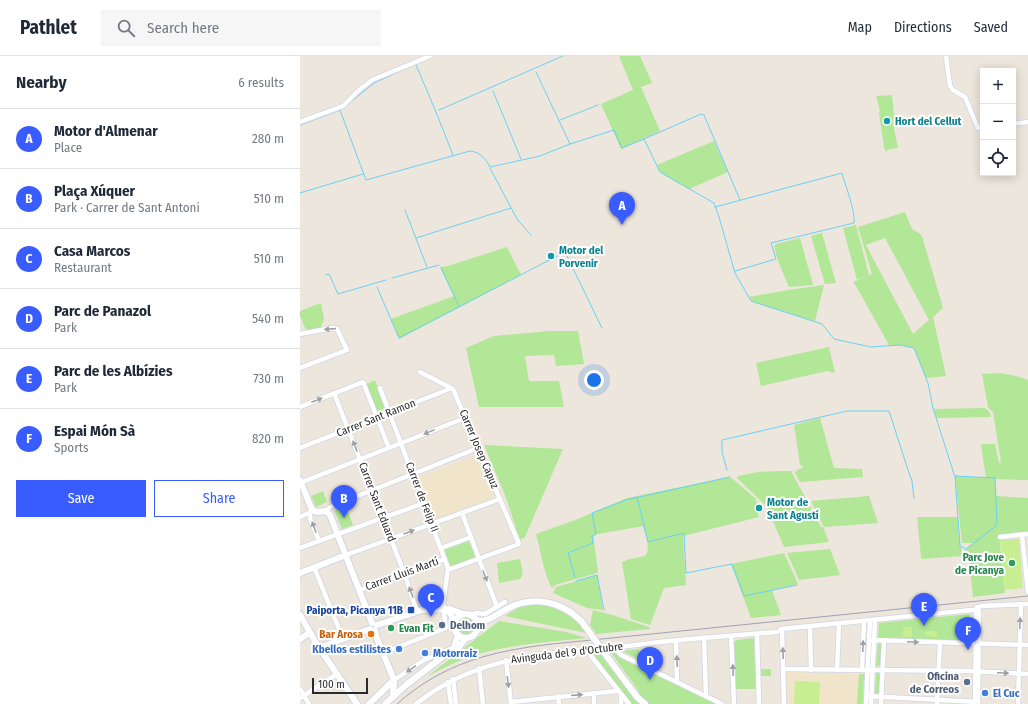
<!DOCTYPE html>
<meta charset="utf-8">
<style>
:root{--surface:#fff;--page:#f6f6f7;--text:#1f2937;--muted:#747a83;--line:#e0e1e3;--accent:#385cff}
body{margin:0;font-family:"Fira Sans Condensed",sans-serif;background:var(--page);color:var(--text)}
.controls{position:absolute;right:12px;top:12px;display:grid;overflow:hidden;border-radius:0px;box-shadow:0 2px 10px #0003}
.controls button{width:36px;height:36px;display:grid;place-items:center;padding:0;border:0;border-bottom:1px solid var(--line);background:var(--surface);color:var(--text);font:20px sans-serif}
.scale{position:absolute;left:12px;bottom:10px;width:56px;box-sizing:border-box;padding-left:4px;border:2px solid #2b2b2b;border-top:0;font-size:11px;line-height:14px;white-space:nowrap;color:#2b2b2b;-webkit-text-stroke:3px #fff;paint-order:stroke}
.you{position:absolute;left:294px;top:324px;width:14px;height:14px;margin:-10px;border:3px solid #fff;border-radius:50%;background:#1a73e8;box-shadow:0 0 0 6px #1a73e833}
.badge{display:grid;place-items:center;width:26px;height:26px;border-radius:50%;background:var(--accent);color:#fff;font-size:13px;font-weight:700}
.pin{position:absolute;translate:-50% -33px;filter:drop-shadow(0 1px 2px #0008)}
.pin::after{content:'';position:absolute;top:21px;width:14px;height:12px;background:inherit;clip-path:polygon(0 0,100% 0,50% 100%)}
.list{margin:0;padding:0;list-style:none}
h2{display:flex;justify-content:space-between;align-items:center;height:52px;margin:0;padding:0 16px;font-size:17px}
h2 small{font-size:13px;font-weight:400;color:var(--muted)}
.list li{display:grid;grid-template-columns:26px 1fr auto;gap:12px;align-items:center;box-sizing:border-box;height:60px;padding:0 16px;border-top:1px solid var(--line)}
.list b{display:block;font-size:15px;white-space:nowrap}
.list p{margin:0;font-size:13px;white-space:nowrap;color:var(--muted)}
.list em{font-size:13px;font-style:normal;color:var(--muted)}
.actions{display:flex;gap:8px;padding:12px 16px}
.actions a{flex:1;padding:9px 0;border:1px solid var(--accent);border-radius:0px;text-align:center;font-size:14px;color:var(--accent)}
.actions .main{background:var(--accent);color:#fff}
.icon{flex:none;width:22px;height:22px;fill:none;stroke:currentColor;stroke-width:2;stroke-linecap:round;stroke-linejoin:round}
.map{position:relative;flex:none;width:728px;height:648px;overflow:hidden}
header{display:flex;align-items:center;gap:24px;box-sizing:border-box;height:56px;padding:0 20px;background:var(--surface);border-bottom:1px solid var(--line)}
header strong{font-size:19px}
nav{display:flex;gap:22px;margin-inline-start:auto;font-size:14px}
.search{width:280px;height:36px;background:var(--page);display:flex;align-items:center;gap:10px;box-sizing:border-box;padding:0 14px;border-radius:0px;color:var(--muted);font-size:15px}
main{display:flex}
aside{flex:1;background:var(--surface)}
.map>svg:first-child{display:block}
</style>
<header>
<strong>Pathlet</strong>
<div class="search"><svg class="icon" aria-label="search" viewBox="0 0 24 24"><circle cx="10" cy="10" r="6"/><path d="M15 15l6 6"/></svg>Search here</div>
<nav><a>Map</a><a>Directions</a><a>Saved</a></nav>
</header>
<main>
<aside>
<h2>Nearby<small>6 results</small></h2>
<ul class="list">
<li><span class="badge">A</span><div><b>Motor d'Almenar</b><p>Place</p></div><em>280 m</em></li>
<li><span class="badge">B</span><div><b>Plaça Xúquer</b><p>Park · Carrer de Sant Antoni</p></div><em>510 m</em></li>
<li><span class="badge">C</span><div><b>Casa Marcos</b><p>Restaurant</p></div><em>510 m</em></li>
<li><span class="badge">D</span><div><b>Parc de Panazol</b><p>Park</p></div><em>540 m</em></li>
<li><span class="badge">E</span><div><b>Parc de les Albízies</b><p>Park</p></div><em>730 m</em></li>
<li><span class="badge">F</span><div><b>Espai Món Sà</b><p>Sports</p></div><em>820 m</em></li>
</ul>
<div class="actions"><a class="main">Save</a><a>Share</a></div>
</aside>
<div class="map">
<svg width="728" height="648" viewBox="0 0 728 648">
<rect width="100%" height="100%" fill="#ede6dc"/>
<g fill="#f0e4cb">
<polygon points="175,400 194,442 133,464 118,421"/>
<polygon points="486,616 559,618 557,648 487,648"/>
</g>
<g fill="#b1e796" fill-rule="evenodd">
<polygon points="319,0 340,0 352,27 341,31 360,75 321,93 301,48 333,34"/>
<polygon points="592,39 595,68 593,68 598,92 589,93 586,96 584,91 579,57 580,54 576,40"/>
<polygon points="414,85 428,116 389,133 361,117 357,109"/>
<path d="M605 156 612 173 619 177 622 180 643 252 633 261 646 320 626 322 614 292 601 289H589L556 230 553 226 572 218 558 171ZM585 182 629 264 613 278 566 189Z"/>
<polygon points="556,169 569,219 557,224 543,172"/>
<polygon points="522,177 536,227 525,228 511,180"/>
<polygon points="500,182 513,229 489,231 478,205 474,190 476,188"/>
<polygon points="207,191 221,219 99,283 91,263 154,240 140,211 148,210"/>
<polygon points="524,229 515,265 455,247 452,245 449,241 488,234"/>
<polygon points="21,247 24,263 21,271 6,274 0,260 0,255"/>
<polygon points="250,275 278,275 284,308 256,310 254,299 225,300 229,325 259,325 264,351 179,351 166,292 194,280"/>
<polygon points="529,291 535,317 527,315 461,330 456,307"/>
<path d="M700 317 716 320 728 324V424L695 423 696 440 728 442V476L699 479 705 537 673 541 669 504C678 507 682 509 688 499L669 501 665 494 697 469 698 464 696 470 674 487H662L655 420 686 422 681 388H695L699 407H701L693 356 688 351 682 318Z"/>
<polygon points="75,324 87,355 76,359 65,329"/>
<polygon points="685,352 690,357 691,361 636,362 634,353"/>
<polygon points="520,362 534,412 562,413 563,421 500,426 495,417 497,414 504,411 500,409 494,369"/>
<polygon points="184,389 263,393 225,481 220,484 205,439"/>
<polygon points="483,415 491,415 521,471 523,471 529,486 484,491 467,451 437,422 438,420 458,416"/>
<path d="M429 421 434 424 456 443 459 461 383 480 386 529 364 532 350 569 331 563 322 506 326 505V504L345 500C351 492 346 480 343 470L293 479 298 515 297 517 255 529 252 532C243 515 241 496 236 478L278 463 327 442Z"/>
<polygon points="23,435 27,446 16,451 11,440"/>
<polygon points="569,440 578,467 524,471 511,445"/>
<polygon points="46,450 53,469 42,473 34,455"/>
<polygon points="617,461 658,461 659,483 663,500 622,503 621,501"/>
<polygon points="169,485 175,501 150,511 144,494"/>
<polygon points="530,493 540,519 499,524 487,497"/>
<polygon points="484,497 498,528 472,534 481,559 451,562 431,508"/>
<polygon points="220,503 223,518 220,523 199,527 197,507"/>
<polygon points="297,519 303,554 287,552 253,537 256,531"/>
<path d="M241 547C262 553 274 560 286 577L205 560 220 551Z"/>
<polygon points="293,554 309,558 349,571 350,573 296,578 290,569"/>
<polygon points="670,558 670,585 578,582 579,567"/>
<circle cx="166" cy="570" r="9"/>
<path d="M199 565 266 576 287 582C250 586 213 588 178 598 160 603 144 612 128 620Z"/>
<polygon points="454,582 456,633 436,633 434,586 436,584"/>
<polygon points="578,587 583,587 582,610 576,610"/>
<polygon points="339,593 340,604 322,595"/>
<polygon points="309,594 312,594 320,600 418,648 349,648 341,640 336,631"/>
<polygon points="298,595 333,642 340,648 332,648 329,645 293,598"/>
<polygon points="460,613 471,613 471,620 461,620"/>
<polygon points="576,617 581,617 580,639 575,639"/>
<polygon points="559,618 564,618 563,648 557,648"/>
</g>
<g fill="#c7ef91">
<polygon points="719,483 723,532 705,534 700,484"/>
<rect x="603" y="571" width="9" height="10"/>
<polygon points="625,575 637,575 637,581 625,580"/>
<polygon points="495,625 520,626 519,648 494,648"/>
</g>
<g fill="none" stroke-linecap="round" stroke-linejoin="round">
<g stroke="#6ad0f5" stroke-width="1">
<polyline points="116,9 136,56"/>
<polyline points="236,16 270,88"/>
<polyline points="193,35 221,103"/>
<polyline points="48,48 74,27 113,9"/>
<polyline points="139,54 263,0"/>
<polyline points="136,56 153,99"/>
<polyline points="260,64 298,49"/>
<path d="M0 69 40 54 66 124 170 95C180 96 186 103 190 111L240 100 270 88 314 74 322 92 344 83 360 116 414 147 419 161 435 217 451 245 522 268 534 283 571 291 600 289 614 292 628 327 633 352 654 418 655 420 695 422 697 467 696 470 666 493 660 490 655 420"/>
<polyline points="344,83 401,58 404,59 440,144"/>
<polyline points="190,112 217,163 231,179"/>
<polyline points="0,137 63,118"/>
<path d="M415 151 542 117C545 128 556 157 554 167L471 187 476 203 435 215"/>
<polyline points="105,154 127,211"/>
<polyline points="116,182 211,152"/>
<polyline points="141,212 159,250"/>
<polyline points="26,219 29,218 38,238 86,224"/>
<polyline points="92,222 139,209"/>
<polyline points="77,231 99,282 265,196 302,272"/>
<polyline points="427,414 422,396 422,384 547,355 589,355 608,414 612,425 614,442"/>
<polyline points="337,441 348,486 384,477 386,517 432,508 444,540 497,529"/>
<polyline points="275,521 268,497 293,487 292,480 296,478 292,457 326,444 430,421"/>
<polyline points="276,525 297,519 304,554"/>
</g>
<g stroke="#d1d5e4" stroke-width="6">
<g id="street">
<polyline points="646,0 650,30 653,34 665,41 678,72 683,71"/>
<polyline points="0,66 43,50 59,34 72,24 130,0"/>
<polyline points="713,68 728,66"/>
<polyline points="0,278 32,272 37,273 47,294 0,312"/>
<polyline points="120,316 153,333 219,488 148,514"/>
<polyline points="80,332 148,512 143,550 146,572 83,597"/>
<polyline points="34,337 103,514 117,555"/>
<polyline points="0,351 63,326 89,392"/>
<polyline points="0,392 152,332"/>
<polyline points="0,427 165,362"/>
<polyline points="26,455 30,451 178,392"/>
<polyline points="10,457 10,462 19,485"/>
<polyline points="162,457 197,551"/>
<polyline points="0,461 11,456"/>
<polyline points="722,479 728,536"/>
<polyline points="700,481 728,478"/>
<polyline points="0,492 124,447"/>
<polyline points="141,492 171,481"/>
<polyline points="46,499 200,443"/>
<polyline points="14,511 43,583"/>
<polyline points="60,534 145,503"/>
<polyline points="677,551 679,556 678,648"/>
<polyline points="172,559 176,557 185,558 205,546"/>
<polyline points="510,571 511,614"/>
<polyline points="481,573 672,554 675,554 681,550 728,548"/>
<polyline points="482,574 484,648"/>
<polyline points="457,578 459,648"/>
<polyline points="431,580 434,648"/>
<polyline points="404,582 406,640"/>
<polyline points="570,584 728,589"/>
<polyline points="376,585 377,626"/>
<polyline points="314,591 321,599 422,648"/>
<polyline points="288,593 291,600 329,648"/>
<polyline points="206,604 211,648"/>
<polyline points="179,612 183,648"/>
<polyline points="484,613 670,615 728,618"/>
<polyline points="537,614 539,568"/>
<polyline points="562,614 564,565"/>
<polyline points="153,623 156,648"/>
<polyline points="94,624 124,604 151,593"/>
<polyline points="148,626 151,648"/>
<polyline points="0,633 9,648"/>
<polyline points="294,637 294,648"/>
<polyline points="258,640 259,648"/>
<polyline points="321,640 321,648"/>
<polyline points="567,640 678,646"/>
<polyline points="0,642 37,618"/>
<polyline points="211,646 317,635"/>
<path d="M116 648C175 600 245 598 317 591 345 588 373 584 402 582 427 580 452 578 477 576L482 574"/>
<polyline points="566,648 570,565"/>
<polyline points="571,648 575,564"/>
<polyline points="581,648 584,585"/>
<polyline points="637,648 640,586"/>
<polyline points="675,648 676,557 675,554"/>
<polyline points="718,648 721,548"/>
</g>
</g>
<g stroke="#d1d5e4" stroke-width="8">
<g id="secondary">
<polyline points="0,424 12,454 17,456 26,455 30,459 72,567"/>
<polyline points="0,517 46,499"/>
<polyline points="145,553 151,558 154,566"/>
<circle cx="166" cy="570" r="12"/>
<polyline points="0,559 16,587 57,648"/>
<path d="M176 564C188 567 195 559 205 554 231 539 261 544 282 566"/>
<polyline points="77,569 122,554 150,553 163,558"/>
<polyline points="75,574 76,580 94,624 93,640"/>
<polyline points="0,583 9,577"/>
<polyline points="19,592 70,573"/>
<polyline points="303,595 337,641 345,648"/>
<polyline points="155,596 166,582"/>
<polyline points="69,648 94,624"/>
<polyline points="85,648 106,629 154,592 158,579"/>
</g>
</g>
<use href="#street" stroke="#fff" stroke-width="4.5"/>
<use href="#secondary" stroke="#fff" stroke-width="6"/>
<path stroke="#9fa2b6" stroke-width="1" d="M97 648C143 607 192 595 252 588L728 540"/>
<g stroke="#d1d5e4" stroke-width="8" stroke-linecap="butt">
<polyline id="secondary-bridge" points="282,566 303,595"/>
</g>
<use href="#secondary-bridge" stroke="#fff" stroke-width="6"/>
</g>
<defs><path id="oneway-solid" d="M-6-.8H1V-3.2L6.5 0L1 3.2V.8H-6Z"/></defs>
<g fill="#a0a0a0">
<use href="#oneway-solid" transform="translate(30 273) rotate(176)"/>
<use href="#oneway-solid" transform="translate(17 344) rotate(-21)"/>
<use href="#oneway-solid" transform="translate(129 376) rotate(158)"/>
<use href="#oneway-solid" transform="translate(55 390) rotate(-111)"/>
<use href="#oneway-solid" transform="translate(14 471) rotate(-110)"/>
<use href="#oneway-solid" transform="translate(109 476) rotate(-20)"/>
<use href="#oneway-solid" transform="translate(185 520) rotate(69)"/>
<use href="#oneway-solid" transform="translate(111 536) rotate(-110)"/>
<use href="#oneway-solid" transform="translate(720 567) rotate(-88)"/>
<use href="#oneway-solid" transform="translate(613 586) rotate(2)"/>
<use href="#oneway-solid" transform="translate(563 590) rotate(-88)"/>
<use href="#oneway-solid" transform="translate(483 597) rotate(-92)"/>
<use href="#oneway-solid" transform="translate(377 605) rotate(-92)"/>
<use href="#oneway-solid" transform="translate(111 613) rotate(146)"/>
<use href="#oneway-solid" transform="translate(433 614) rotate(-92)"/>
<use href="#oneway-solid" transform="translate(703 617) rotate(2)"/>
<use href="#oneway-solid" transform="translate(208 626) rotate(83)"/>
<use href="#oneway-solid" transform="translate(277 639) rotate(-5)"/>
</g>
<g fill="#0f9aa8" stroke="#fff" stroke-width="1.5">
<circle cx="587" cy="65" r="4"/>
<circle cx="251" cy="200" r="4"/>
<circle cx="459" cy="452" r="4"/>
</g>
<g fill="#2e9e5b" stroke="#fff" stroke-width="1.5">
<circle cx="712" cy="507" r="4"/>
<circle cx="91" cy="572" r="4"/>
</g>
<rect fill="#1a4fb4" stroke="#fff" stroke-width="1.5" x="107" y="550" width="8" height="8" rx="2"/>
<g fill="#5c6f8a" stroke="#fff" stroke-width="1.5">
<circle cx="142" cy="569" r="4"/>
<circle cx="667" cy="626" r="4"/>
</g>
<circle fill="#e8710a" stroke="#fff" stroke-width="1.5" cx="71" cy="578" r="4"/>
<g fill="#3f7fe0" stroke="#fff" stroke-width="1.5">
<circle cx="99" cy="593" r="4"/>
<circle cx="125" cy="597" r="4"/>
<circle cx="685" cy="637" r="4"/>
</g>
<g text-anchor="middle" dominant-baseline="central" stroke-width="4" stroke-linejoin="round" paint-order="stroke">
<g font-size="11" font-weight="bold" fill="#0d838f" stroke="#fff" text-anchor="start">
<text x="595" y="65">Hort del Cellut</text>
<text x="259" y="194">Motor del<tspan x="259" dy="13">Porvenir</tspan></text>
<text x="467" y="446">Motor de<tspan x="467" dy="13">Sant Agustí</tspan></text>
</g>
<g font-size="11" fill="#2b2b2b" stroke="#fff">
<text transform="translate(76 362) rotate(-22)">Carrer Sant Ramon</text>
<text transform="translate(179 393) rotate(67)">Carrer Josep Capuz</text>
<text transform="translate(122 441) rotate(69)">Carrer de Felip II</text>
<text transform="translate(77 446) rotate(69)">Carrer Sant Eduard</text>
<text transform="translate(102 518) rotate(-20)">Carrer Lluís Martí</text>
<text transform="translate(267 597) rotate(-7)">Avinguda del 9 d'Octubre</text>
</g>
<g font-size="11" font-weight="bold" fill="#27864d" stroke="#fff" text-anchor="end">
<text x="704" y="501">Parc Jove<tspan x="704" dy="13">de Picanya</tspan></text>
<text x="99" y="572" text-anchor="start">Evan Fit</text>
</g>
<g font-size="11" font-weight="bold" fill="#164399" stroke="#fff" text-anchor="end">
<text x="103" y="554">Paiporta, Picanya 11B</text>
</g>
<g font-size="11" font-weight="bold" fill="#4e5e75" stroke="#fff" text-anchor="start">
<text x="150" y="569">Delhom</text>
<text x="659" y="620" text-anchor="end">Oficina<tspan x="659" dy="13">de Correos</tspan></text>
</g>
<g font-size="11" font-weight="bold" fill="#c56008" stroke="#fff" text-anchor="end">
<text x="63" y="578">Bar Arosa</text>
</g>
<g font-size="11" font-weight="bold" fill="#366cbe" stroke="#fff" text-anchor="start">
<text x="91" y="593" text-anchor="end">Kbellos estilistes</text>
<text x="133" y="597">Motorraiz</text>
<text x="693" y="637">El Cuc</text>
</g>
</g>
</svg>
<div class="controls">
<button>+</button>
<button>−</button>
<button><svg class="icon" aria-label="locate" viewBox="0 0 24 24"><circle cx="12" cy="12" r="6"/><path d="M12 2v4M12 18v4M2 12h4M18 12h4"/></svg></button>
</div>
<div class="scale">100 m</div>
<div class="you"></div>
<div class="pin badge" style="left:322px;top:169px">A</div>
<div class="pin badge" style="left:44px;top:462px">B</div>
<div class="pin badge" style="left:131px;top:561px">C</div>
<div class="pin badge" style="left:350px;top:624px">D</div>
<div class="pin badge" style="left:624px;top:570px">E</div>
<div class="pin badge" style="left:668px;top:594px">F</div>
</div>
</main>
